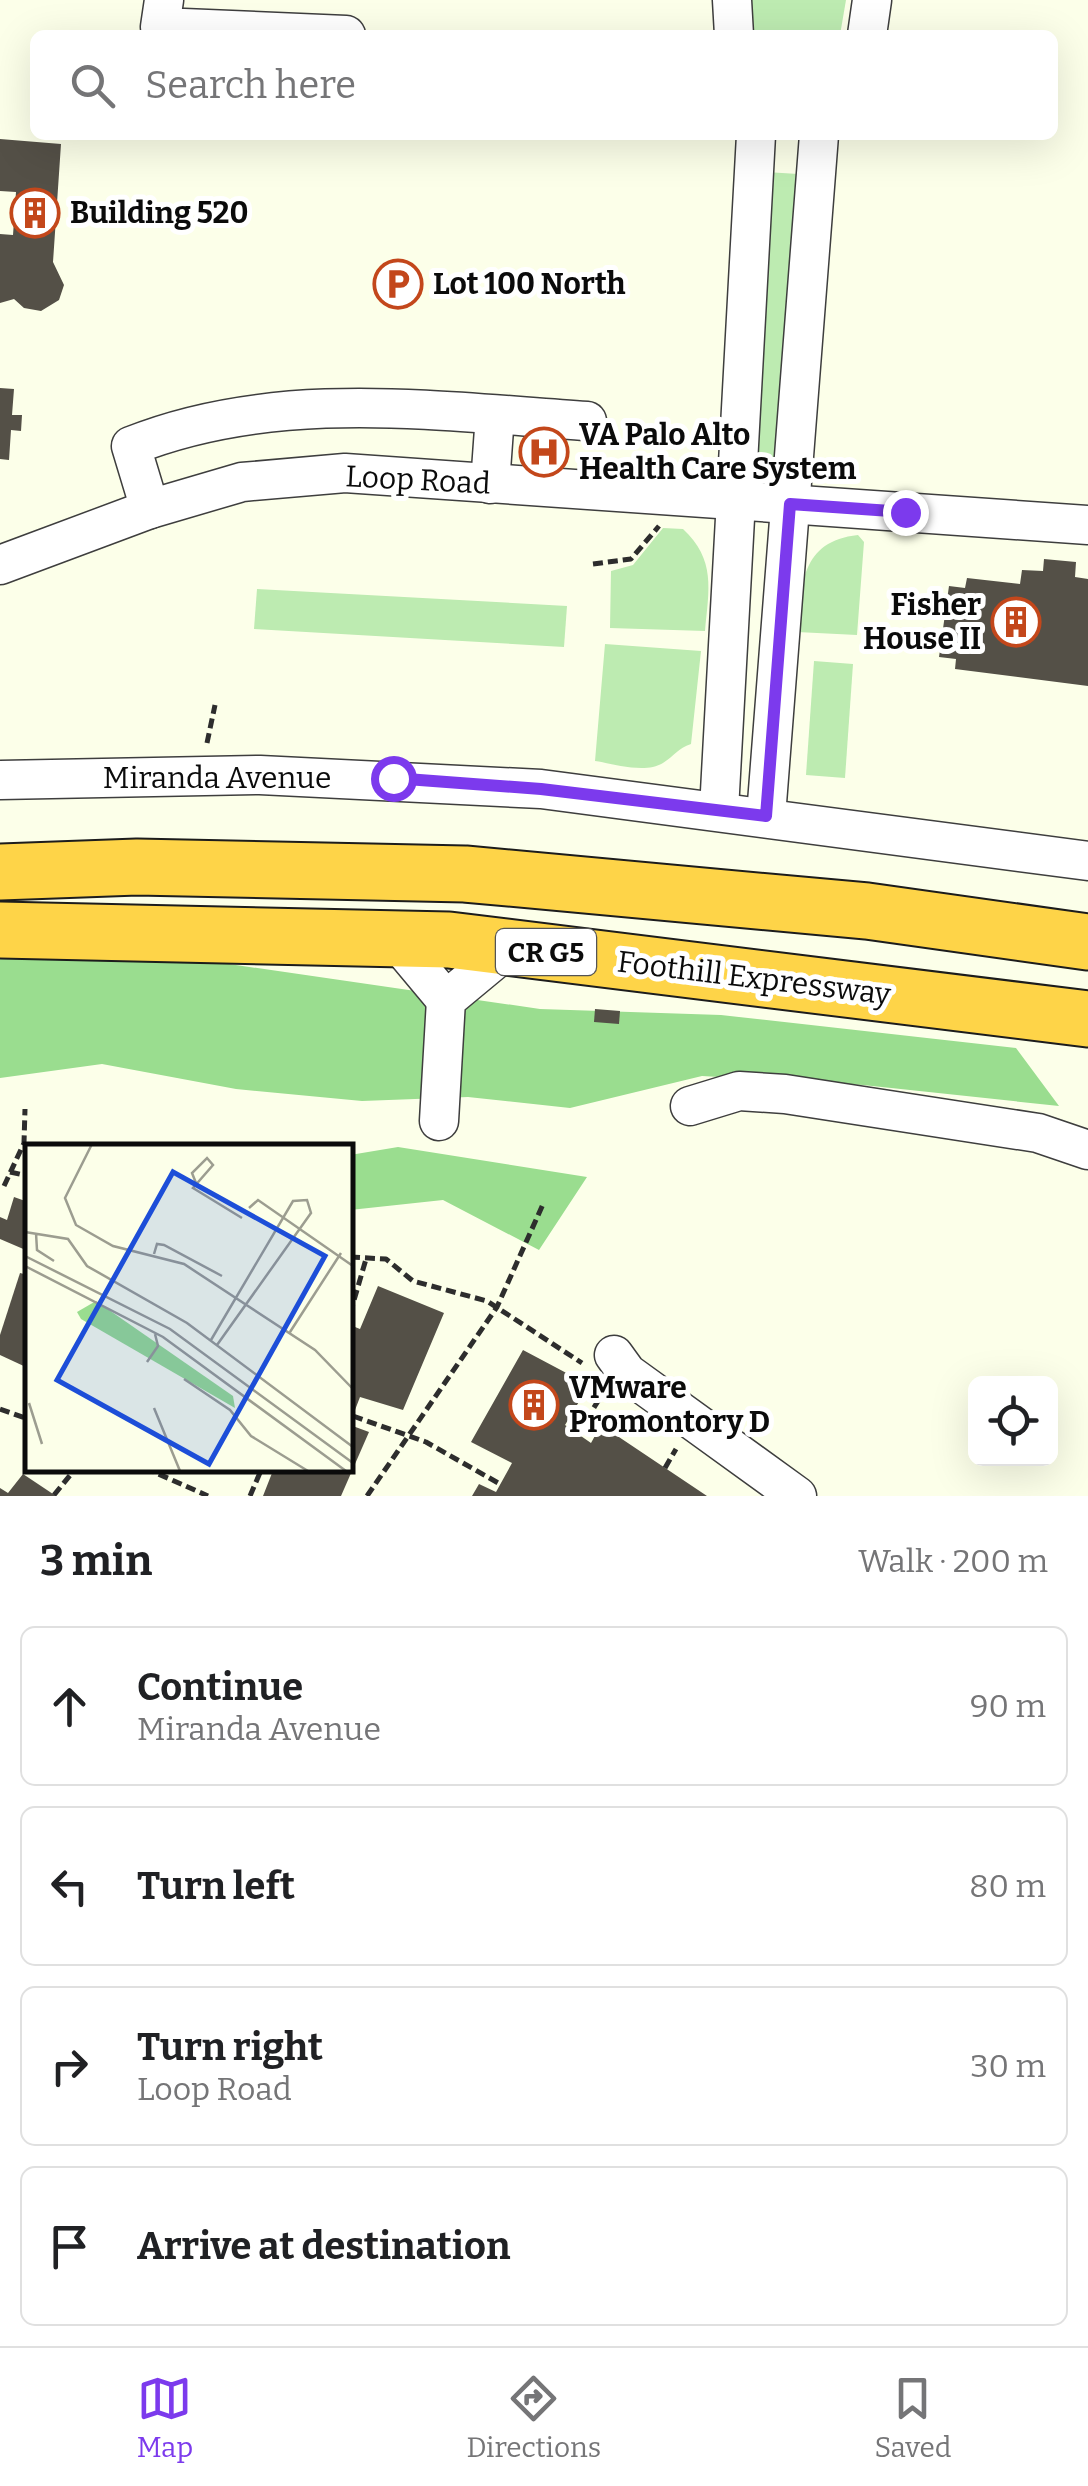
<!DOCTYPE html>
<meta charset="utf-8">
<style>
:root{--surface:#fff;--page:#f6f6f6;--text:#202124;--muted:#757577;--line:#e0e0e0;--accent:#7c3aed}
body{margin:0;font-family:Bitter,serif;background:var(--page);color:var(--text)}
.controls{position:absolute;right:30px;bottom:30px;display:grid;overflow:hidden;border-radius:15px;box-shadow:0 10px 40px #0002}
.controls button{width:90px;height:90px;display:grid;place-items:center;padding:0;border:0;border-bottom:2px solid var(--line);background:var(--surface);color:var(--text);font:50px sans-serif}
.stop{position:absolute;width:30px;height:30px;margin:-22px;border:8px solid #7c3aed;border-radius:50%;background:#fff}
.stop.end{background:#7c3aed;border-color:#fff;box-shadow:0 2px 10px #0008}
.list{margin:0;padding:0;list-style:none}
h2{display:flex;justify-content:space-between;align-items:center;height:130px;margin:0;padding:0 40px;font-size:42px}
h2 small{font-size:32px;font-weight:400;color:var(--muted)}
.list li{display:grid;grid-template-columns:65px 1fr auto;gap:30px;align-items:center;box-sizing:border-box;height:160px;margin:0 20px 20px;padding:0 20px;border:2px solid var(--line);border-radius:15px}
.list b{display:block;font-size:38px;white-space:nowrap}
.list p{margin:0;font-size:32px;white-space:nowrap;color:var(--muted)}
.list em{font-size:32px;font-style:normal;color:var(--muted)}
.icon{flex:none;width:55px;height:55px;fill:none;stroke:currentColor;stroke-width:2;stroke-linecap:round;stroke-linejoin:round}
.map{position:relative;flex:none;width:1088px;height:1496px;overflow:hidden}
.search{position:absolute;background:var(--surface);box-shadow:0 10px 40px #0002;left:30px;right:30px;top:30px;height:110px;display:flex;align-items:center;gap:25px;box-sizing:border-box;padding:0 35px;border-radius:15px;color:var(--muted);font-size:38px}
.sheet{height:850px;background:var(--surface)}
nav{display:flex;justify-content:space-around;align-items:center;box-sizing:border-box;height:140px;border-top:2px solid var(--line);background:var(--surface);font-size:28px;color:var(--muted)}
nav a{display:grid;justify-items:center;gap:5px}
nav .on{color:var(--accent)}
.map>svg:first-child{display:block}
</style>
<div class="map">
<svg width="1088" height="1496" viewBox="0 0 1088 1496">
<rect width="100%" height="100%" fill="#fcffe9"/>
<g fill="#bdebb1">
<polygon points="746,0 846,0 840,35 749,35"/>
<polygon points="766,172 798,174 778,469 751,467"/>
<path d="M663 528 683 529C716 560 709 589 705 631L610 628 611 571 633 565Z"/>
<path d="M858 535 864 542 857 635 797 632C801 585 801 541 858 535Z"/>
<polygon points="257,589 567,606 564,647 254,629"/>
<path d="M605 644 701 651 691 744C678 748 674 756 663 763 645 774 615 764 595 761Z"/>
<polygon points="814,661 853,664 845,778 806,775"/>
</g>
<g fill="#9add8f">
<polygon points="0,949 229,964 540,1009 721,1015 1016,1048 1059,1106 863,1085 702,1076 570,1108 468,1097 362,1101 236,1089 102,1064 0,1078"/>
<polygon points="398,1147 587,1177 539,1250 443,1200 350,1210 350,1155"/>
</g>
<g fill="#545047">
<polygon points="0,139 61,144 53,262 64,285 59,300 41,311 24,308 14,299 0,303 0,234 13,235 16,192 0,191"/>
<polygon points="0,388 14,389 12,415 22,415 21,431 11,430 9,460 0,459"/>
<polygon points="1044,559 1076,562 1075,577 1088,579 1088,686 955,669 956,659 939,657 949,586 965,588 967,578 1020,584 1022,570 1043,571"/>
<polygon points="595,1009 620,1011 619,1024 594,1022"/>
<polygon points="14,1197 28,1202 28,1251 0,1239 0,1217 7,1220"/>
<polygon points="20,1273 28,1275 28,1368 0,1355 0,1335"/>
<polygon points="378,1286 444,1313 403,1410 360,1397 350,1423 350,1325 360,1329"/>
<polygon points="523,1350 589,1385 565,1425 591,1443 601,1425 707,1496 472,1496 479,1484 496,1492 512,1463 471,1442"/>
<polygon points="350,1425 369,1432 341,1496 263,1496 274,1468 350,1468"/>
<polygon points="23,1474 56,1496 0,1496 0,1488 8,1493"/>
</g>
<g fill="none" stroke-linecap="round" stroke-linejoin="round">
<g stroke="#3e3e3e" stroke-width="41">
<g id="minor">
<polyline points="164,0 160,27 346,35"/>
<polyline points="732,0 734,35"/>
<polyline points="867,35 872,0"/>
<polyline points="490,484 495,415"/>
<path d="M150 509 131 446C276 388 435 411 587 421"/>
<polyline points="0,565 150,509 242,482 345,473 1088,525"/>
<polyline points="0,780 260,775 541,789 1088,861"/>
<polyline points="719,810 756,135"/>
<polyline points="766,816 819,135"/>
<polyline points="395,939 446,1000"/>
<polyline points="690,1106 739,1091 785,1094 1038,1133 1088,1150"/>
<polyline points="439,1121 446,1000 510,947"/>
<polyline points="614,1355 627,1373 797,1496"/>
</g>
</g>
<g stroke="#1c1c1c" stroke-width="59">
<g id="highway">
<polyline points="0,872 137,867 465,874 867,911 1088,942"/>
<polyline points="0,930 449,940 1088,1019"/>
</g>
</g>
<g stroke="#2d2d2d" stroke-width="5" stroke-dasharray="10 5" stroke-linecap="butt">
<polyline points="593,564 631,559 659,526"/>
<polyline points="207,743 215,705"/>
<polyline points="10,1172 28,1176"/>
<polyline points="4,1186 24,1143 25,1109"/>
<polyline points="350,1257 386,1259 413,1281 487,1301 582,1363"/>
<polyline points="350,1314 366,1259"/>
<polyline points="0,1409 28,1419"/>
<polyline points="353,1416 426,1442 500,1484"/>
<polyline points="578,1433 603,1393"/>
<polyline points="145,1468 208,1496"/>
<polyline points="665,1468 676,1449"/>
<polyline points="54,1495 76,1468"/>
<polyline points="250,1496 262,1468"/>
<polyline points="367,1496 497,1307 544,1202"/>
</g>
<use href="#minor" stroke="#fff" stroke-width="38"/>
<use href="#highway" stroke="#fed448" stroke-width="55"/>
</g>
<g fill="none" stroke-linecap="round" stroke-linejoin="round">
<polyline stroke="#7c3aed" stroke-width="12" points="393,778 541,789 766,816 790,504 905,512"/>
</g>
<defs>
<g id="building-ring" transform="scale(2.5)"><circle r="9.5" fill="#fff" stroke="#c3471b" stroke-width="1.5"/><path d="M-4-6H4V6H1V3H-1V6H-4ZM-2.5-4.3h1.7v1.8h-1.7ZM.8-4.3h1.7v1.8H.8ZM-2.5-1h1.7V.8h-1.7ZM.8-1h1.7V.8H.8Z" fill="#c3471b"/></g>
<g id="parking-ring" transform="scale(2.5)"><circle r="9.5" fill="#fff" stroke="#c3471b" stroke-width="1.5"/><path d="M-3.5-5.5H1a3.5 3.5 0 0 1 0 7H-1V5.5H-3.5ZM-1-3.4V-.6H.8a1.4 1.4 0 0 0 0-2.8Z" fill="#c3471b"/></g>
<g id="hospital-ring" transform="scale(2.5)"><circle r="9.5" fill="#fff" stroke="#c3471b" stroke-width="1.5"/><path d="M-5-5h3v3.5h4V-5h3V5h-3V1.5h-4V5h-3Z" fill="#c3471b"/></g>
</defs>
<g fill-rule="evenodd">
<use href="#building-ring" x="35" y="213"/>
<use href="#parking-ring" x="398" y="284"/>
<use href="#hospital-ring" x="544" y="452"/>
<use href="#building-ring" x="1016" y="622"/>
<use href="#building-ring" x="534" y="1405"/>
</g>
<g text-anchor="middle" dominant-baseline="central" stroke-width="10" stroke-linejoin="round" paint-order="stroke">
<rect fill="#fff" stroke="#545454" stroke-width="2.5" x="496" y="929" width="100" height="46" rx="8"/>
<g font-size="28" font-weight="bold" fill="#0b0b0b">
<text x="546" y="952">CR G5</text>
</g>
<g font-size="30" font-weight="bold" fill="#0b0b0b" stroke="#fff" text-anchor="start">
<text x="70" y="213">Building 520</text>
<text x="433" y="284">Lot 100 North</text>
<text x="579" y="435">VA Palo Alto<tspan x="579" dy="34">Health Care System</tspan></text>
<text x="981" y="605" text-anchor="end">Fisher<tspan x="981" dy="34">House II</tspan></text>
<text x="569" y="1388">VMware<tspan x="569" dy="34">Promontory D</tspan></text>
</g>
<g font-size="30" fill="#0b0b0b" stroke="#fff">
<text transform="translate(418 480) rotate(3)">Loop Road</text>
<text x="217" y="778">Miranda Avenue</text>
<text transform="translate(754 978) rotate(7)">Foothill Expressway</text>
</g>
</g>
<g transform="translate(25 1144)">
<rect width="328" height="328" fill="#fcffe9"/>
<path d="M71 157 208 252 210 264 56 175 52 168Z" fill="#9add8f"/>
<path fill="none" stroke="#9c9d90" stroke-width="2.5" d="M67 0 40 54 51 81 88 102 159 120 290 206 328 245M171 39 167 29 182 14 188 21 168 44 217 74M224 64 233 56 328 122M0 88 43 95 62 122 162 179 328 303M11 89 12 106 29 117M129 110 132 100 139 101 197 132M0 112 145 185 328 319M0 122 138 193 321 327M265 188 316 109M186 196 268 57 282 56 286 69 192 201M122 218 133 202 130 190M159 235 205 266 226 292 283 327M4 259 17 300M129 264 155 327"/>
<path fill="#1d4ed8" fill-opacity="0.15" stroke="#1d4ed8" stroke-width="5" d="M148 28 300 112 184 320 32 236Z"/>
<rect width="328" height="328" fill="none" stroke="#0b0b0b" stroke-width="5"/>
</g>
</svg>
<div class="controls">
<button><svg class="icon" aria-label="locate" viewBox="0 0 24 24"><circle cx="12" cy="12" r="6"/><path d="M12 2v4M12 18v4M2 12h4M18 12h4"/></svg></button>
</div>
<div class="stop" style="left:393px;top:778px"></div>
<div class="stop end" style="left:905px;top:512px"></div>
<div class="search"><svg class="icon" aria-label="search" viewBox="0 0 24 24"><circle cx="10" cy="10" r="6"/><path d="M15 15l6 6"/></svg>Search here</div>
</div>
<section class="sheet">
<h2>3 min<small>Walk · 200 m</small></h2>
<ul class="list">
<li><svg class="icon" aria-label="ahead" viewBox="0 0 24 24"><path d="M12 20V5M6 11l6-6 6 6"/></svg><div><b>Continue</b><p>Miranda Avenue</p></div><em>90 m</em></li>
<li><svg class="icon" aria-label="left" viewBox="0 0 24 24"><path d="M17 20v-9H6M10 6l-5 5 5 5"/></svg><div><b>Turn left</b></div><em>80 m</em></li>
<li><svg class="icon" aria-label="right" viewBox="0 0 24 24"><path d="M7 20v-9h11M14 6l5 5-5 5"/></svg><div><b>Turn right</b><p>Loop Road</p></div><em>30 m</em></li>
<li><svg class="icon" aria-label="arrive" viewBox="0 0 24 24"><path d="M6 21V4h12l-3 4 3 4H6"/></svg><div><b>Arrive at destination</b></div></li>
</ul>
</section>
<nav>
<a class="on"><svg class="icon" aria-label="map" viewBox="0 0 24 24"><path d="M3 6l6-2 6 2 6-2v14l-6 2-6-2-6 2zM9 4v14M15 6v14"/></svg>Map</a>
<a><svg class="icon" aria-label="directions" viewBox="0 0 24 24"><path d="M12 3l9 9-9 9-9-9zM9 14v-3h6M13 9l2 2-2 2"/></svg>Directions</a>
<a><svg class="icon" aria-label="saved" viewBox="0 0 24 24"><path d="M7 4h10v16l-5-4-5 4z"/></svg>Saved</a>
</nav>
